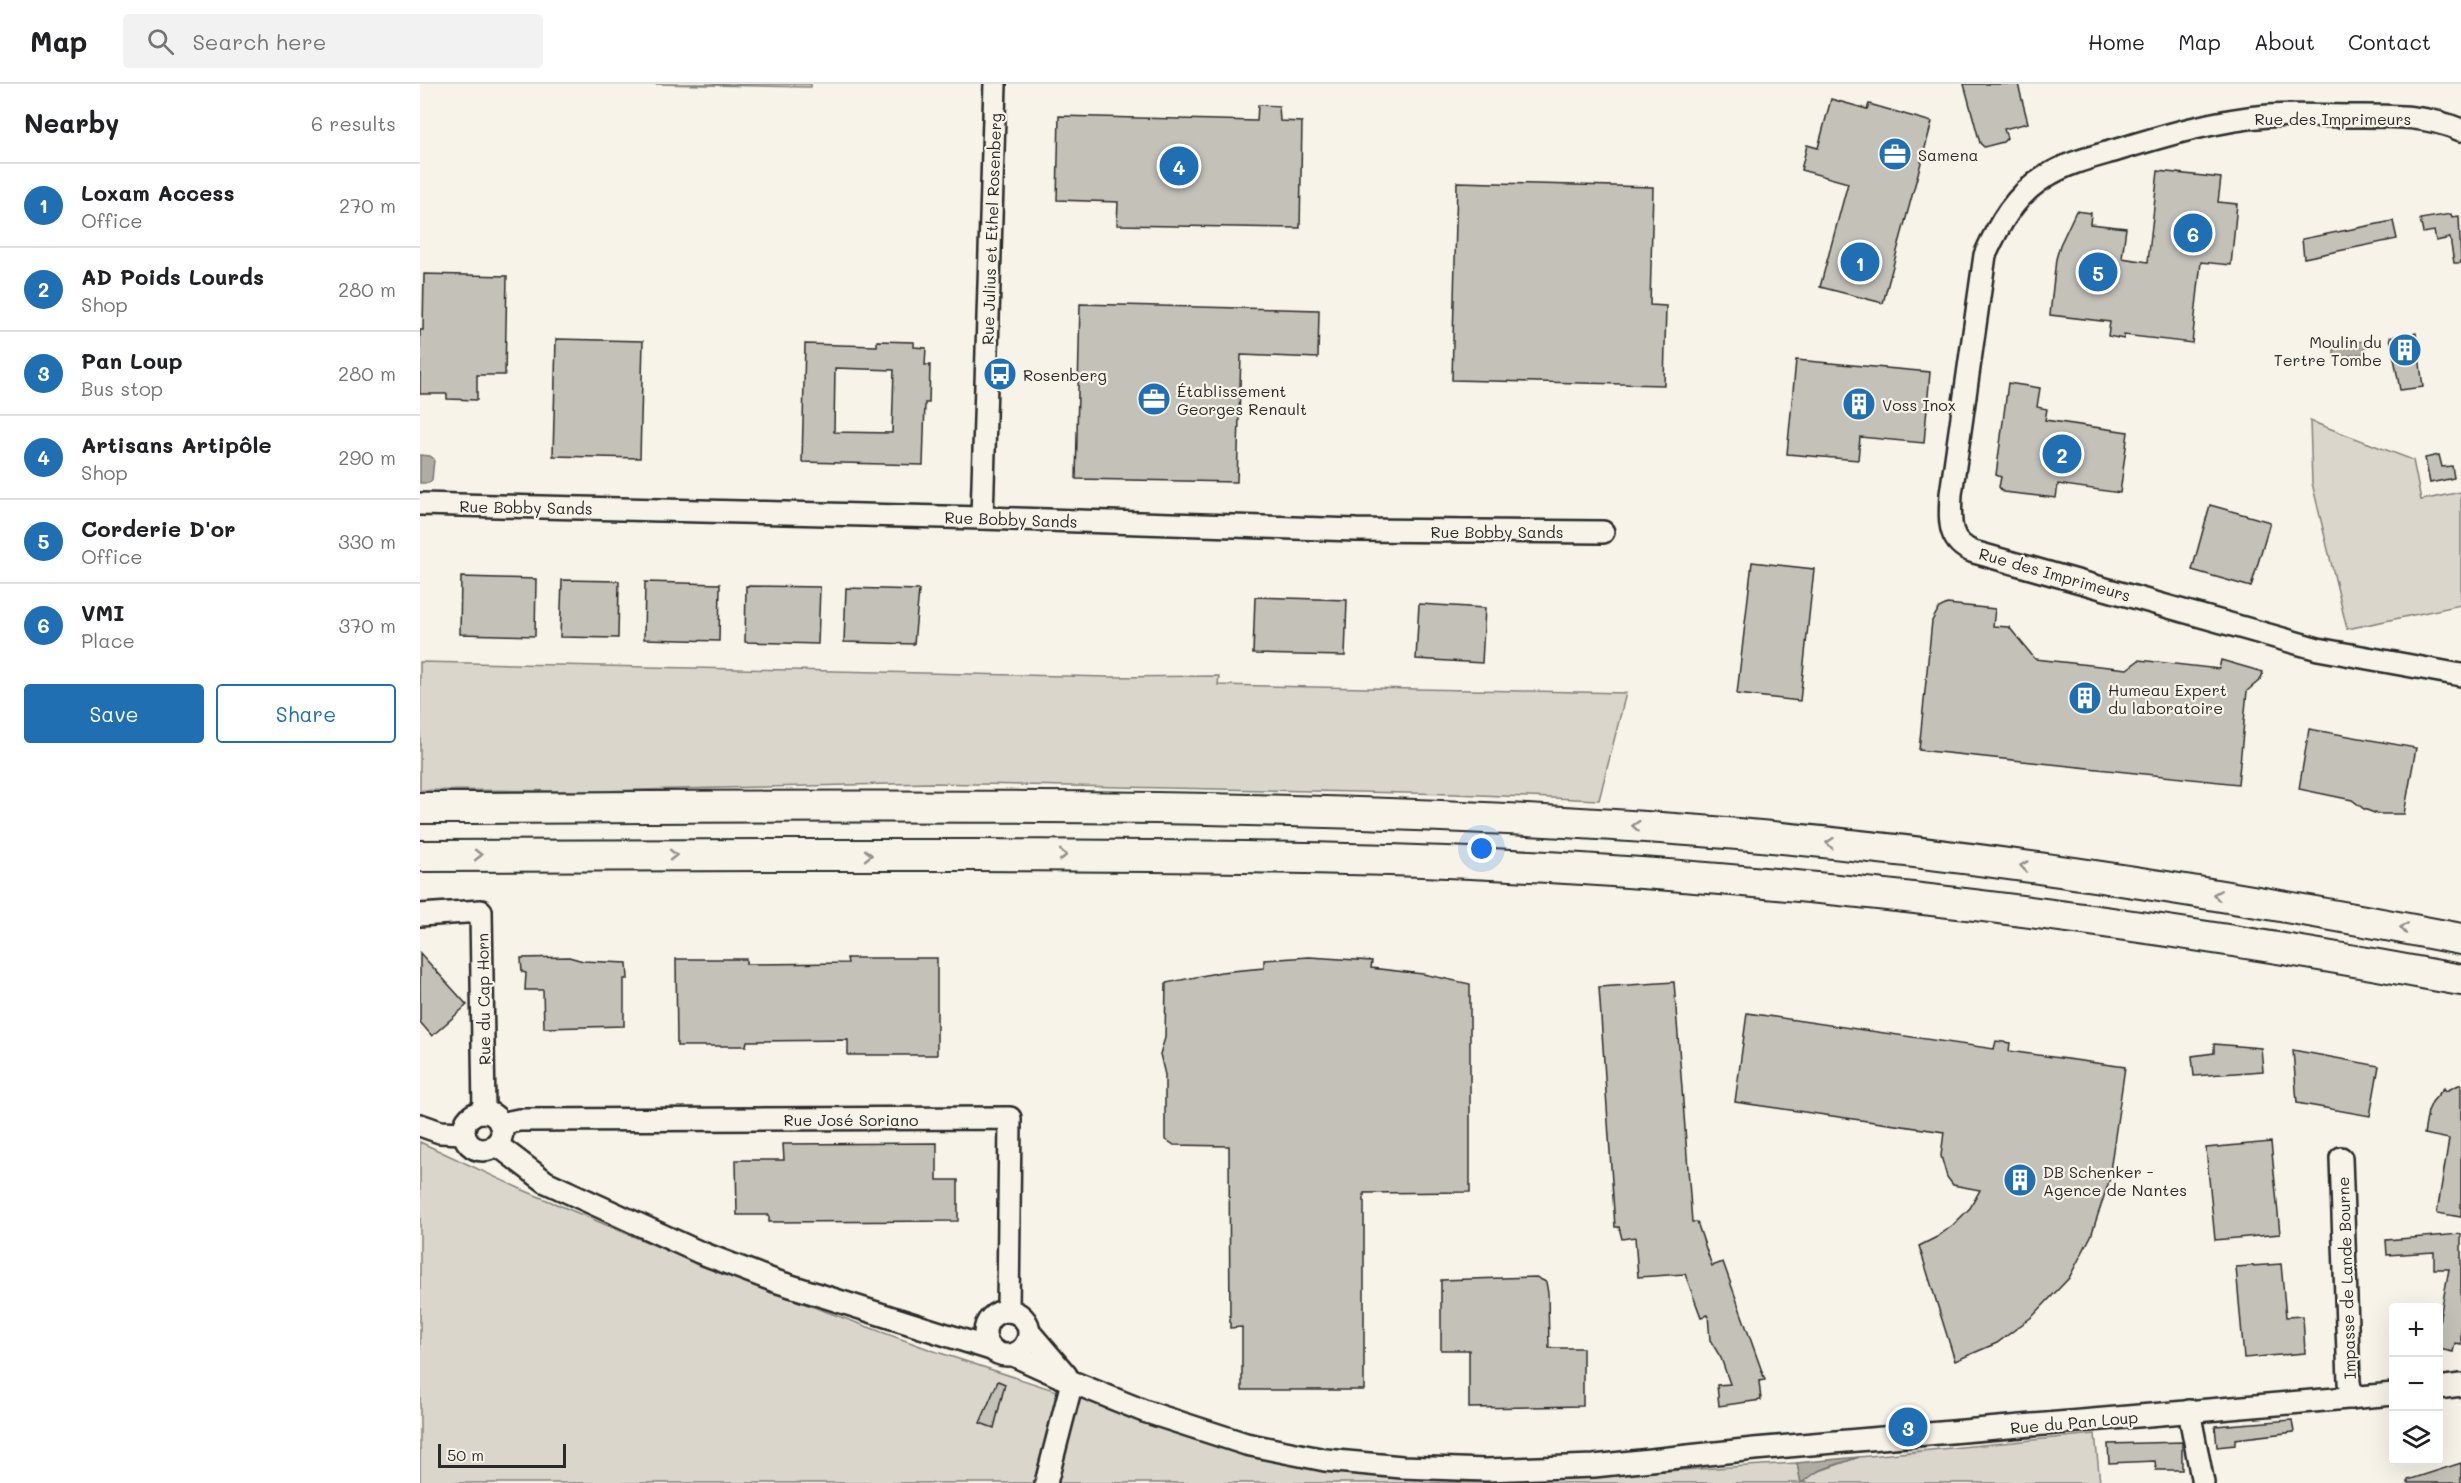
<!DOCTYPE html>
<meta charset="utf-8">
<style>
:root{--surface:#fff;--page:#f2f2f2;--text:#202124;--muted:#757577;--line:#e0e0e0;--accent:#1f6fb2}
body{margin:0;font-family:Mali,sans-serif;background:var(--page);color:var(--text)}
.controls{position:absolute;right:18px;bottom:18px;display:grid;overflow:hidden;border-radius:6px;box-shadow:0 6px 24px #0002}
.controls button{width:54px;height:54px;display:grid;place-items:center;padding:0;border:0;border-bottom:2px solid var(--line);background:var(--surface);color:var(--text);font:30px sans-serif}
.scale{position:absolute;left:18px;bottom:15px;width:128px;box-sizing:border-box;padding-left:6px;border:3px solid #2b2b2b;border-top:0;font-size:16px;line-height:21px;white-space:nowrap;color:#2b2b2b;-webkit-text-stroke:4px #f7f3e8;paint-order:stroke}
.you{position:absolute;left:1062px;top:765px;width:21px;height:21px;margin:-15px;border:4px solid #fff;border-radius:50%;background:#1a73e8;box-shadow:0 0 0 9px #1a73e833}
.badge{display:grid;place-items:center;width:39px;height:39px;border-radius:50%;background:var(--accent);color:#fff;font-size:20px;font-weight:700}
.pin{position:absolute;translate:-50% -50%;border:3px solid #fff;box-shadow:0 2px 6px #0006}
.list{margin:0;padding:0;list-style:none}
h2{display:flex;justify-content:space-between;align-items:center;height:78px;margin:0;padding:0 24px;font-size:26px}
h2 small{font-size:20px;font-weight:400;color:var(--muted)}
.list li{display:grid;grid-template-columns:39px 1fr auto;gap:18px;align-items:center;box-sizing:border-box;height:84px;padding:0 24px;border-top:2px solid var(--line)}
.list b{display:block;font-size:22px;white-space:nowrap}
.list p{margin:0;font-size:20px;white-space:nowrap;color:var(--muted)}
.list em{font-size:20px;font-style:normal;color:var(--muted)}
.actions{display:flex;gap:12px;padding:18px 24px}
.actions a{flex:1;padding:14px 0;border:2px solid var(--accent);border-radius:6px;text-align:center;font-size:21px;color:var(--accent)}
.actions .main{background:var(--accent);color:#fff}
.icon{flex:none;width:33px;height:33px;fill:none;stroke:currentColor;stroke-width:2;stroke-linecap:round;stroke-linejoin:round}
.map{position:relative;flex:none;width:2041px;height:1399px;overflow:hidden}
header{display:flex;align-items:center;gap:36px;box-sizing:border-box;height:84px;padding:0 30px;background:var(--surface);border-bottom:2px solid var(--line)}
header strong{font-size:28px}
nav{display:flex;gap:33px;margin-inline-start:auto;font-size:21px}
.search{width:420px;height:54px;background:var(--page);display:flex;align-items:center;gap:15px;box-sizing:border-box;padding:0 21px;border-radius:6px;color:var(--muted);font-size:22px}
main{display:flex}
aside{flex:1;background:var(--surface)}
.map>svg:first-child{display:block}
</style>
<header>
<strong>Map</strong>
<div class="search"><svg class="icon" aria-label="search" viewBox="0 0 24 24"><circle cx="10" cy="10" r="6"/><path d="M15 15l6 6"/></svg>Search here</div>
<nav><a>Home</a><a>Map</a><a>About</a><a>Contact</a></nav>
</header>
<main>
<aside>
<h2>Nearby<small>6 results</small></h2>
<ul class="list">
<li><span class="badge">1</span><div><b>Loxam Access</b><p>Office</p></div><em>270 m</em></li>
<li><span class="badge">2</span><div><b>AD Poids Lourds</b><p>Shop</p></div><em>280 m</em></li>
<li><span class="badge">3</span><div><b>Pan Loup</b><p>Bus stop</p></div><em>280 m</em></li>
<li><span class="badge">4</span><div><b>Artisans Artipôle</b><p>Shop</p></div><em>290 m</em></li>
<li><span class="badge">5</span><div><b>Corderie D'or</b><p>Office</p></div><em>330 m</em></li>
<li><span class="badge">6</span><div><b>VMI</b><p>Place</p></div><em>370 m</em></li>
</ul>
<div class="actions"><a class="main">Save</a><a>Share</a></div>
</aside>
<div class="map">
<svg width="2041" height="1399" viewBox="0 0 2041 1399">
<rect width="100%" height="100%" fill="#f7f3e8"/>
<filter id="ink" filterUnits="userSpaceOnUse"><feTurbulence type="fractalNoise" baseFrequency=".0167" numOctaves="2"/><feDisplacementMap in="SourceGraphic" scale="12" xChannelSelector="R" yChannelSelector="G"/><feConvolveMatrix kernelMatrix="1 2 1 2 8 2 1 2 1" color-interpolation-filters="sRGB"/></filter>
<g filter="url(#ink)">
<g fill="#dad6cc" stroke="#82807c" stroke-width="1.5">
<polygon points="235,0 391,0 391,3"/>
<polygon points="1890,337 1993,376 2001,416 2041,408 2041,521 1927,545 1892,399"/>
<polygon points="0,578 688,593 799,592 798,601 1206,609 1179,716 1035,710 511,699 177,707 0,706"/>
<polygon points="0,1058 103,1106 303,1190 514,1267 735,1339 936,1386 1101,1396 1377,1379 1381,1399 0,1399"/>
<polygon points="1675,1350 1680,1399 1383,1399 1394,1389 1439,1373"/>
</g>
<g fill="#afaca4" stroke="#7a7874" stroke-width="1.5">
<polygon points="1944,257 1946,269 1914,274 1914,261"/>
<polygon points="0,371 10,372 14,375 12,396 8,399 0,399"/>
<polygon points="1439,1373 1400,1386 1381,1399 1377,1379"/>
</g>
<g fill="#c4c1b9" stroke="#2b2b2b" stroke-width="1.5" fill-rule="evenodd">
<polygon points="1544,0 1598,0 1608,39 1584,45 1587,54 1583,58 1564,63 1560,59"/>
<polygon points="1411,15 1447,25 1449,20 1512,38 1463,219 1400,203 1428,99 1381,86 1387,61 1398,64"/>
<polygon points="838,21 859,22 860,37 882,38 880,144 697,141 698,118 637,116 639,32 837,37"/>
<polygon points="1738,87 1801,94 1798,118 1817,120 1811,181 1781,178 1772,259 1704,251 1704,255 1688,252 1690,238 1630,231 1636,175 1640,161 1656,127 1671,129 1670,140 1706,144 1702,174 1728,178"/>
<polygon points="1037,98 1233,103 1230,221 1246,222 1244,301 1032,296"/>
<polygon points="2031,130 2032,133 2039,132 2041,179 2034,179 2030,154 2016,157 2014,147 2003,149 2000,135"/>
<polygon points="1973,137 1977,155 1884,174 1882,155"/>
<polygon points="4,190 87,192 85,291 57,291 57,316 27,315 27,310 0,310 0,246 3,246"/>
<polygon points="660,220 899,226 898,274 821,271 817,398 656,395"/>
<polygon points="1996,249 2003,303 1980,306 1970,253"/>
<polygon points="136,255 223,257 220,374 133,372"/>
<path d="M457 257 494 258V263L506 264 505 281H510L509 319H505L503 381 382 378 385 260 457 262ZM415 284 474 286 472 349 414 348Z"/>
<polygon points="1376,276 1510,288 1504,359 1440,353 1438,376 1367,370"/>
<polygon points="1588,299 1620,304 1617,323 1627,325 1625,336 1708,348 1700,409 1638,400 1636,414 1583,408 1579,403 1581,393 1576,391"/>
<polygon points="2019,371 2022,383 2032,382 2034,394 2010,399 2005,374"/>
<polygon points="1790,421 1850,438 1831,503 1772,486"/>
<polygon points="1332,478 1394,485 1380,617 1317,610"/>
<polygon points="41,493 116,495 115,552 40,550"/>
<polygon points="142,496 199,497 198,554 140,553"/>
<polygon points="225,498 300,500 299,557 224,555"/>
<polygon points="326,502 400,503 398,560 325,558"/>
<polygon points="426,504 499,506 494,560 424,558"/>
<polygon points="835,513 927,516 925,572 833,570"/>
<polygon points="999,520 1065,524 1062,579 996,575"/>
<polygon points="1527,520 1575,525 1573,542 1589,543 1615,575 1707,585 1719,576 1799,585 1801,576 1843,588 1841,595 1827,607 1818,700 1499,666 1512,537 1519,524"/>
<polygon points="1889,645 1996,664 1984,730 1957,730 1944,725 1932,716 1879,705"/>
<polygon points="0,869 47,921 12,952 0,938"/>
<polygon points="149,873 163,877 207,879 208,895 204,895 204,942 124,944 123,906 105,906 106,889 102,888 101,874"/>
<polygon points="889,873 952,877 951,884 1003,890 1050,900 1050,1108 944,1109 944,1306 822,1306 822,1243 810,1244 809,1062 754,1061 745,1055 745,991 740,970 745,954 746,899 801,888 844,884 844,876"/>
<polygon points="427,874 517,874 517,971 428,971 428,956 327,957 326,962 257,962 256,875 326,875 326,880 428,879"/>
<polygon points="1254,898 1272,1138 1277,1138 1292,1182 1303,1178 1345,1296 1339,1297 1341,1316 1299,1322 1297,1301 1310,1300 1301,1274 1290,1256 1288,1231 1281,1233 1265,1190 1218,1193 1215,1153 1202,1155 1199,1143 1195,1143 1179,903"/>
<polygon points="1327,929 1574,965 1576,957 1590,959 1589,967 1705,983 1690,1087 1692,1088 1671,1152 1649,1194 1613,1232 1577,1259 1535,1277 1499,1162 1517,1153 1533,1141 1550,1124 1560,1106 1533,1101 1527,1093 1521,1072 1524,1048 1315,1018"/>
<polygon points="1794,960 1841,964 1843,987 1774,992 1772,972 1794,969"/>
<polygon points="1873,966 1959,982 1950,1032 1877,1019"/>
<polygon points="2041,1000 2041,1133 2017,1129 2029,1055 2004,1050 2008,1027 2012,1018 2024,1004 2026,1007"/>
<polygon points="1851,1058 1860,1150 1795,1156 1786,1064"/>
<polygon points="517,1059 517,1096 538,1096 538,1137 349,1138 349,1131 317,1131 316,1076 364,1076 363,1060"/>
<polygon points="2041,1150 2041,1260 2035,1259 2033,1268 2019,1265 2019,1238 2029,1185 2014,1185 2014,1168 1967,1171 1966,1156"/>
<polygon points="1861,1180 1866,1233 1883,1232 1885,1269 1824,1274 1816,1183"/>
<polygon points="1116,1193 1126,1198 1128,1209 1129,1264 1163,1264 1163,1322 1049,1324 1049,1266 1021,1266 1021,1196"/>
<polygon points="578,1297 585,1300 574,1344 560,1339"/>
<polygon points="1872,1336 1874,1348 1815,1355 1815,1361 1797,1363 1795,1342"/>
<polygon points="1762,1358 1762,1386 1736,1386 1735,1377 1689,1379 1688,1360"/>
<polygon points="2041,1379 2041,1399 1988,1399 1988,1396"/>
</g>
<g fill="none" stroke-linecap="round" stroke-linejoin="round">
<g stroke="#2b2b2b" stroke-width="26">
<g id="minor">
<path d="M2041 46C2006 31 1971 32 1934 32 1905 32 1876 30 1848 32 1796 36 1746 51 1697 66 1673 73 1646 79 1625 93 1595 111 1579 140 1565 171L1531 410C1530 436 1527 458 1554 468L1898 565 2041 591"/>
<polyline points="0,420 562,434 936,446 1183,448"/>
<polyline points="562,434 575,0"/>
<polyline points="0,831 61,827 64,1028"/>
<circle cx="63" cy="1047" r="19"/>
<polyline points="80,1040 99,1036 590,1034 588,1227"/>
<polyline points="0,1041 20,1048 44,1049"/>
<polyline points="76,1060 126,1098 279,1168 355,1197 571,1265"/>
<polyline points="1921,1074 1929,1298 1932,1314"/>
<circle cx="587" cy="1249" r="22"/>
<polyline points="610,1249 646,1291"/>
<polyline points="593,1271 652,1298 724,1327 826,1360 905,1376 982,1383 1066,1386 1174,1382 1334,1365 1974,1310"/>
<polyline points="2018,1304 2041,1301"/>
<polyline points="1769,1327 1783,1399"/>
<polyline points="626,1399 652,1298"/>
</g>
</g>
<g stroke="#2b2b2b" stroke-width="34">
<g id="highway">
<path d="M0 724C398 723 797 716 1194 741 1479 758 1761 801 2041 855"/>
<path d="M0 772C185 771 371 771 556 771 721 772 886 772 1050 779 1383 794 1714 835 2041 896"/>
</g>
</g>
<use href="#minor" stroke="#f7f3e8" stroke-width="21"/>
<use href="#highway" stroke="#f7f3e8" stroke-width="30"/>
</g>
<defs><path id="oneway-chevron" d="M-2-3.5L2.5 0L-2 3.5" fill="none" stroke-width="1.6" stroke-linecap="round" stroke-linejoin="round" transform="scale(1.5)"/></defs>
<g stroke="#918f8a">
<use href="#oneway-chevron" transform="translate(1216 742) rotate(-176)"/>
<use href="#oneway-chevron" transform="translate(1410 759) rotate(-174)"/>
<use href="#oneway-chevron" transform="translate(58 771)"/>
<use href="#oneway-chevron" transform="translate(253 771)"/>
<use href="#oneway-chevron" transform="translate(448 771)"/>
<use href="#oneway-chevron" transform="translate(643 771)"/>
<use href="#oneway-chevron" transform="translate(1604 782) rotate(-172)"/>
<use href="#oneway-chevron" transform="translate(1797 811) rotate(-171)"/>
<use href="#oneway-chevron" transform="translate(1984 844) rotate(-169)"/>
</g>
</g>
<defs>
<g id="office-disc" transform="scale(1.725)"><circle r="9.5" fill="#1f6fb2" stroke="#f7f3e8"/><path d="M-6-3h4V-5.5h4V-3h4V5H-6ZM-1-4.5V-3h2v-1.5ZM-6 0V1H6V0Z" fill="#fff"/></g>
<g id="building-disc" transform="scale(1.725)"><circle r="9.5" fill="#1f6fb2" stroke="#f7f3e8"/><path d="M-4-6H4V6H1V3H-1V6H-4ZM-2.5-4.3h1.7v1.8h-1.7ZM.8-4.3h1.7v1.8H.8ZM-2.5-1h1.7V.8h-1.7ZM.8-1h1.7V.8H.8Z" fill="#fff"/></g>
<g id="bus-disc" transform="scale(1.725)"><circle r="9.5" fill="#1f6fb2" stroke="#f7f3e8"/><path d="M-5-6H5V4H4V6H2V4H-2V6H-4V4H-5ZM-3.5-4V0h7V-4ZM-3.5 1.2v1.5H-2V1.2ZM2 1.2v1.5H3.5V1.2Z" fill="#fff"/></g>
</defs>
<g fill-rule="evenodd">
<use href="#office-disc" x="1475" y="70"/>
<use href="#building-disc" x="1985" y="266"/>
<use href="#bus-disc" x="580" y="290"/>
<use href="#office-disc" x="734" y="315"/>
<use href="#building-disc" x="1439" y="320"/>
<use href="#building-disc" x="1665" y="614"/>
<use href="#building-disc" x="1600" y="1096"/>
</g>
<g text-anchor="middle" dominant-baseline="central" stroke-width="4.5" stroke-linejoin="round" paint-order="stroke">
<g font-size="16" fill="#2b2b2b" stroke="#f7f3e8">
<text x="1913" y="34">Rue des Imprimeurs</text>
<text transform="translate(571 145) rotate(-88)">Rue Julius et Ethel Rosenberg</text>
<text transform="translate(106 423) rotate(1)">Rue Bobby Sands</text>
<text transform="translate(591 435) rotate(2)">Rue Bobby Sands</text>
<text x="1077" y="447">Rue Bobby Sands</text>
<text transform="translate(1635 490) rotate(16)">Rue des Imprimeurs</text>
<text transform="translate(63 915) rotate(-91)">Rue du Cap Horn</text>
<text x="431" y="1035">Rue José Soriano</text>
<text transform="translate(1926 1194) rotate(-92)">Impasse de Lande Bourne</text>
<text transform="translate(1654 1338) rotate(-5)">Rue du Pan Loup</text>
</g>
<g font-size="16" fill="#2b2b2b" stroke="#f7f3e8" text-anchor="start">
<text x="1498" y="70">Samena</text>
<text x="1962" y="257" text-anchor="end">Moulin du<tspan x="1962" dy="18">Tertre Tombe</tspan></text>
<text x="603" y="290">Rosenberg</text>
<text x="757" y="306">Établissement<tspan x="757" dy="18">Georges Renault</tspan></text>
<text x="1462" y="320">Voss Inox</text>
<text x="1688" y="605">Humeau Expert<tspan x="1688" dy="18">du laboratoire</tspan></text>
<text x="1623" y="1087">DB Schenker -<tspan x="1623" dy="18">Agence de Nantes</tspan></text>
</g>
</g>
</svg>
<div class="controls">
<button>+</button>
<button>−</button>
<button><svg class="icon" aria-label="layers" viewBox="0 0 24 24"><path d="M12 4l9 5-9 5-9-5zM3 14l9 5 9-5"/></svg></button>
</div>
<div class="scale">50 m</div>
<div class="you"></div>
<div class="pin badge" style="left:1440px;top:178px">1</div>
<div class="pin badge" style="left:1642px;top:370px">2</div>
<div class="pin badge" style="left:1488px;top:1343px">3</div>
<div class="pin badge" style="left:759px;top:82px">4</div>
<div class="pin badge" style="left:1678px;top:188px">5</div>
<div class="pin badge" style="left:1773px;top:149px">6</div>
</div>
</main>
